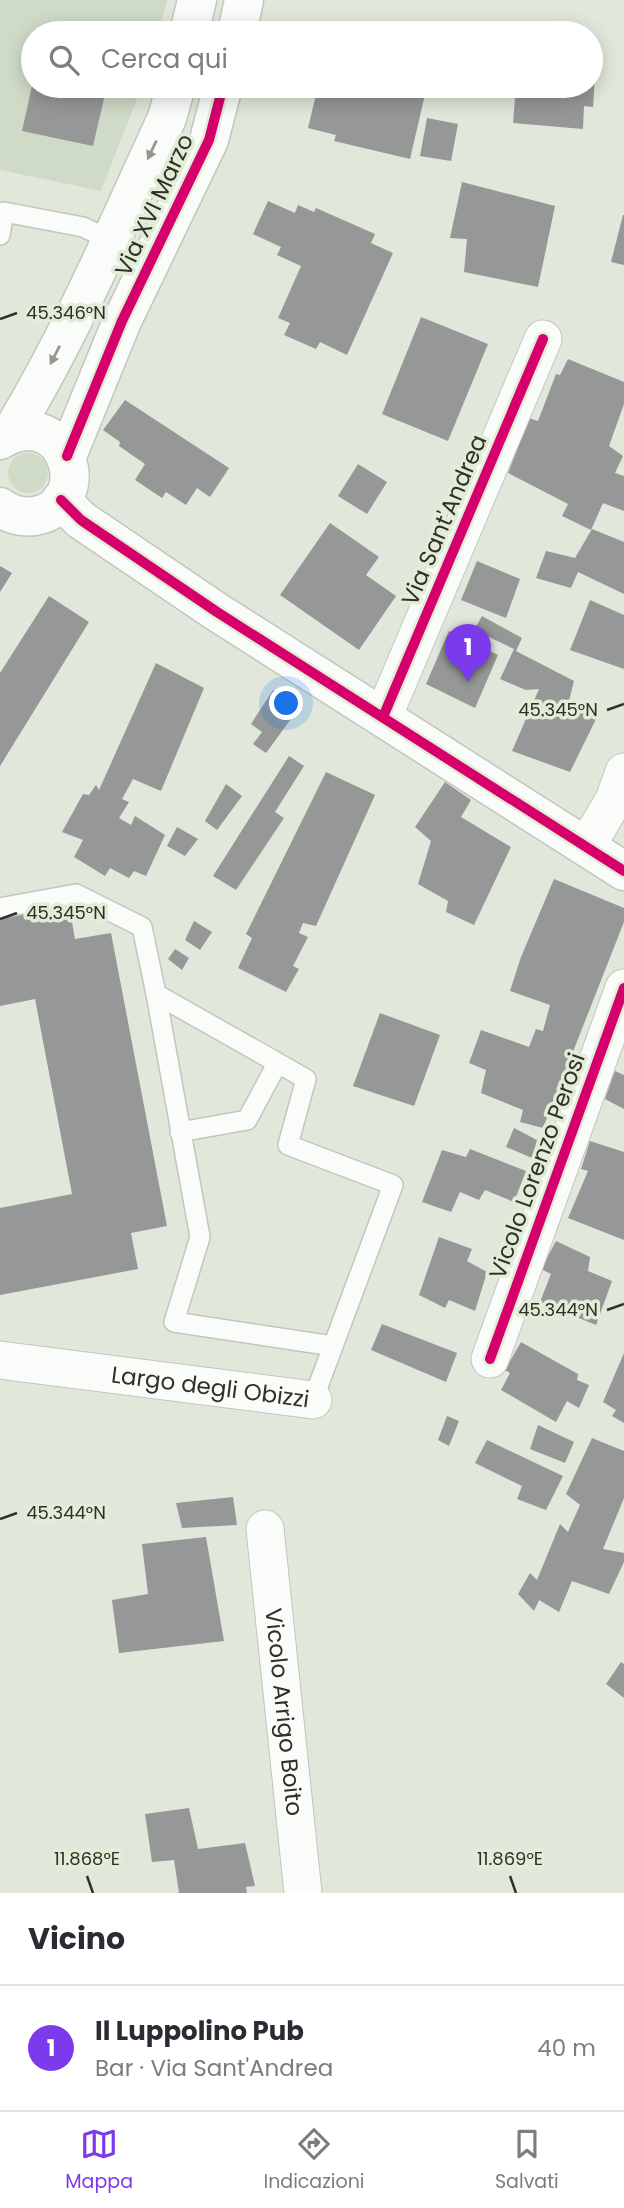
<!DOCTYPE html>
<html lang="it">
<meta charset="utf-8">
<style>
:root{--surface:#fff;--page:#f2f2f3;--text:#2b2b33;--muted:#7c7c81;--line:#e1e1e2;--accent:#7c3aed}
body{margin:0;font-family:Poppins,sans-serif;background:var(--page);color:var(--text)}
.you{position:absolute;left:287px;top:704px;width:24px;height:24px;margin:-18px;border:5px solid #fff;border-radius:50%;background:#1a73e8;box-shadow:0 0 0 10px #1a73e833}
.badge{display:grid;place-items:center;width:46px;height:46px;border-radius:50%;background:var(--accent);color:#fff;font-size:23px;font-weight:700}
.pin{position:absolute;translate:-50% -58px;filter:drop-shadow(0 2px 4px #0008)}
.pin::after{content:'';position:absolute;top:37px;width:24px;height:21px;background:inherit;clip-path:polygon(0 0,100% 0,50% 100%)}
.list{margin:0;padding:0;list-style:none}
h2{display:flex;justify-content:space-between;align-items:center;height:91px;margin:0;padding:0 28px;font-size:30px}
h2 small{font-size:23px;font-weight:400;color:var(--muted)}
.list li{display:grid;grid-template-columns:46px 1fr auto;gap:21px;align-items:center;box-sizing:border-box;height:126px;padding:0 28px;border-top:2px solid var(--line)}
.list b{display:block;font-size:26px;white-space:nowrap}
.list p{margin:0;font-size:23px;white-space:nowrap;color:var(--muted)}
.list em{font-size:23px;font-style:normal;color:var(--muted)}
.icon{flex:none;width:38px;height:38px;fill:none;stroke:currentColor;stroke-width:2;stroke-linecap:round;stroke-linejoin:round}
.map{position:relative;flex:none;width:624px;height:1893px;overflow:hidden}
.search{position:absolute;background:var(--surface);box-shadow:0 4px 18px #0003;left:21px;right:21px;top:21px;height:77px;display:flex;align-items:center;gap:18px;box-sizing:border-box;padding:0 24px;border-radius:38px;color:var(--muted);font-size:26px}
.sheet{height:217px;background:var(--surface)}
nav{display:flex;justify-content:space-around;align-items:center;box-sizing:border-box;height:98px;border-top:2px solid var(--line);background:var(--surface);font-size:19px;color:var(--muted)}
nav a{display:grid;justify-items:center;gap:4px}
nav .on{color:var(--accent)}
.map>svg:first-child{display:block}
</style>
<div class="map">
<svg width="624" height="1893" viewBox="0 0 624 1893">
<rect width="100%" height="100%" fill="#e1e8db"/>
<g fill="#d0dbc7">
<polygon points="0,0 167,0 159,33 33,33 33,86 142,86 101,191 0,170"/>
<circle cx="28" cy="473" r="20"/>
</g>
<g fill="#969797">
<polygon points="362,27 383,32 383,33 360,33"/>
<polygon points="332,28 348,32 348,33 331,33"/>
<polygon points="591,43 597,43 593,107 584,106 583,129 513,123 516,86 591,86"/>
<polygon points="32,86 90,86 106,90 93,146 22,131"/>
<polygon points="318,86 427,86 410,159 334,141 336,135 308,128"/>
<polygon points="427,118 458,124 451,161 420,156"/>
<polygon points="462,182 555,206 538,287 464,272 467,239 450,238"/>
<polygon points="268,201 295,213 298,205 314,212 316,208 375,234 371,243 393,253 347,355 320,342 316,349 284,335 290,323 278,318 301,266 277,255 281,247 253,234"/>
<polygon points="623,215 624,215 624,265 611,262"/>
<polygon points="421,317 488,344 448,441 382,414"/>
<polygon points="568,359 624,382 624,404 609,446 623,456 615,473 624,476 624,511 603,503 591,530 562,516 568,504 508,473 529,418 538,421 556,374 560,375"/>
<polygon points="125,400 229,468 210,497 197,488 186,505 166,492 162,498 135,480 145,464 119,446 120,442 103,430"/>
<polygon points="358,464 387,482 367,514 338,496"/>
<polygon points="330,523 379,557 366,575 396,596 359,650 280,595"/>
<polygon points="592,529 624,542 624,594 578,572 571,588 536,578 546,551 575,558"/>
<polygon points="477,561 520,579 506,618 461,600"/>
<polygon points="0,566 12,573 0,592"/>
<polygon points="49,596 89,622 0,766 0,673"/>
<polygon points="590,600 624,615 624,669 570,650"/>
<polygon points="482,616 522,638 516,651 574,681 569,701 599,713 570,772 512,751 539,689 526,690 500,679 514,649 474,630"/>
<polygon points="449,631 498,655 475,708 426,684"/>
<polygon points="156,663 204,688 161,791 133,779 122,799 129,802 119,818 131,825 135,816 165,835 146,876 134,871 129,878 110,868 105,876 74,857 83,840 62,832 83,794 89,795 96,785 99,790"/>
<polygon points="273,690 299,708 266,753 253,744 262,732 251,724"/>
<polygon points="289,756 304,766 275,812 284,818 236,890 213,876"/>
<polygon points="326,772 375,795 316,926 303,923 299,933 308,937 293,966 299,969 286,992 238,968 252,938 246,934"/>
<polygon points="445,782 471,800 461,817 511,847 474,925 446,912 448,901 418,884 431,841 415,827"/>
<polygon points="226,784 242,796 217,830 205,821"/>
<polygon points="177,827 198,839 185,856 167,846"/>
<polygon points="554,879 624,908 624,922 543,1128 520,1122 523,1110 481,1093 486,1070 469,1063 481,1030 529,1047 536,1029 543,1031 550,1005 510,991 521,957"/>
<polygon points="69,905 75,939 111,933 167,1226 131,1233 138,1269 0,1295 0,1208 72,1194 35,999 0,1006 0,918"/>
<polygon points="194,921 212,932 200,950 185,940"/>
<polygon points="175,949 189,958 182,970 168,959"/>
<polygon points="380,1013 440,1035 414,1106 353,1086"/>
<polygon points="615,1071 624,1075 624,1109 605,1099"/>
<polygon points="514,1128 537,1140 532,1158 506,1147"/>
<polygon points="590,1141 624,1152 624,1240 568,1218 588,1171 581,1169"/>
<polygon points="470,1149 526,1171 514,1202 485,1190 479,1200 460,1192 451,1212 422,1202 442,1150 466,1157"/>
<polygon points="439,1237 472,1249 467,1261 487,1272 475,1311 449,1300 445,1308 419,1295"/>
<polygon points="556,1241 590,1257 588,1271 612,1281 596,1325 540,1302 551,1274 541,1269"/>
<polygon points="382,1324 457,1353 446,1382 371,1350"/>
<polygon points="521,1342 578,1374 577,1380 589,1385 579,1408 567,1401 556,1422 501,1390 510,1373 505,1370"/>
<polygon points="624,1353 624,1423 612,1416 616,1410 603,1402"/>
<polygon points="447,1416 459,1421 449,1446 438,1440"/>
<polygon points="538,1425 574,1442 565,1463 530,1449"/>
<polygon points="592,1438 624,1451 624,1498 603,1549 624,1553 624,1562 609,1594 572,1581 559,1612 539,1600 534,1611 518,1594 530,1573 537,1580 560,1524 568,1532 580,1505 566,1494"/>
<polygon points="487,1440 563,1476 546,1510 517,1499 522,1486 475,1463"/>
<polygon points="233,1497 237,1525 182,1528 176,1503"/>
<polygon points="206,1537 224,1641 119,1653 112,1600 148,1594 142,1544"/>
<polygon points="621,1662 624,1664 624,1698 606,1684"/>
<polygon points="189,1808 198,1849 245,1843 255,1886 246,1887 247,1893 179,1893 174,1860 152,1862 145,1814"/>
</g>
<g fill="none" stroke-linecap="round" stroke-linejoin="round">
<g stroke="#c2c6bd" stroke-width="22">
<g id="service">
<polyline points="0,235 4,212 83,227 152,260"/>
<polyline points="0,908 76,894 142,927 156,994 200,1237 174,1322 333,1346"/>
<polyline points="156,994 306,1079 288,1145 393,1185 313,1400"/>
<polyline points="180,1132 247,1120 277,1064"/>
</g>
</g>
<g stroke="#c2c6bd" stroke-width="39">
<g id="minor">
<polyline points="383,717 543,339"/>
<polyline points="586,847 614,800 624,772"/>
<polyline points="490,1359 624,988"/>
<path id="s1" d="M0 1360 313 1400"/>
<path id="s2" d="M265 1529 303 1893"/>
</g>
</g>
<g stroke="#c2c6bd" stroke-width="41">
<g id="tertiary">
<polyline points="189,33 197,0"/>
<polyline points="237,33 244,0"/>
<path d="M11 433C72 333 118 224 167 118L176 86"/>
<path d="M0 440C66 400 99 505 35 516 22 518 11 515 0 507"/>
<polyline points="67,456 122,321 209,140 223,86"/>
<polyline points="61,500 81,520 217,612 624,871"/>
</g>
</g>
<use href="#service" stroke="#fafcfa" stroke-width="19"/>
<use href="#minor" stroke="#fafcfa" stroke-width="37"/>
<use href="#tertiary" stroke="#fafcfa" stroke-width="38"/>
<g stroke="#e1edd6" stroke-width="15">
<g id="cycleway">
<polyline points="67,456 122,321 209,140 223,86"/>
<polyline points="61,500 81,520 217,612 624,871"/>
<polyline points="383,717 543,339"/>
<polyline points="490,1359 624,988"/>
</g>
</g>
<use href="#cycleway" stroke="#d6006c" stroke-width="10"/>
</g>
<defs><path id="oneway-solid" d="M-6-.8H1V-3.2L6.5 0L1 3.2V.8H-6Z" transform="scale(1.75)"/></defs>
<g fill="#949691">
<use href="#oneway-solid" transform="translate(152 150) rotate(115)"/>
<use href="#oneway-solid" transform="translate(55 355) rotate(117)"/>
</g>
<path fill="none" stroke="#2d3128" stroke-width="2.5" d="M0 319 17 313M607 710 624 704M0 919 17 913M607 1310 624 1304M0 1519 17 1513M87 1876 93 1893M510 1876 516 1893"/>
<g text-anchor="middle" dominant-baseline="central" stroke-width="7" stroke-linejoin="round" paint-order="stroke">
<g font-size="23" fill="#2d3128" stroke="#e1edd6">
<text transform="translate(154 205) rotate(-65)">Via XVI Marzo</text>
<text transform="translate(444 520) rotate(-67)">Via Sant'Andrea</text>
<text transform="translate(537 1166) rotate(-70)">Vicolo Lorenzo Perosi</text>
<text stroke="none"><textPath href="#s1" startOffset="212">Largo degli Obizzi</textPath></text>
<text stroke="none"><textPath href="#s2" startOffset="184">Vicolo Arrigo Boito</textPath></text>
</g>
</g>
<g font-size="18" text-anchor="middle" fill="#2d3128" stroke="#e1edd6" stroke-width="7" stroke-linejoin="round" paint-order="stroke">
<text x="66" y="319">45.346°N</text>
<text x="558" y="716">45.345°N</text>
<text x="66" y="919">45.345°N</text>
<text x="558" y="1316">45.344°N</text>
<text x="66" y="1519">45.344°N</text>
<text x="87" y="1865">11.868°E</text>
<text x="510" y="1865">11.869°E</text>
</g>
</svg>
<div class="you"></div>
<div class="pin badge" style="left:468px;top:682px">1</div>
<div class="search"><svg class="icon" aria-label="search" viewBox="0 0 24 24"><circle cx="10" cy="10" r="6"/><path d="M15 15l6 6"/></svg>Cerca qui</div>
</div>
<section class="sheet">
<h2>Vicino<small></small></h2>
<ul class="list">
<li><span class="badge">1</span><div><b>Il Luppolino Pub</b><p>Bar · Via Sant'Andrea</p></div><em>40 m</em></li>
</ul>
</section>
<nav>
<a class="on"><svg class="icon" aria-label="map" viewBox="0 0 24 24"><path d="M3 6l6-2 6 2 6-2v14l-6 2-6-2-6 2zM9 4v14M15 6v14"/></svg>Mappa</a>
<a><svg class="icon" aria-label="directions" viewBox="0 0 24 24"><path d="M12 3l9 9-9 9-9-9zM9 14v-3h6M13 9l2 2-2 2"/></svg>Indicazioni</a>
<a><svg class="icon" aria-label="saved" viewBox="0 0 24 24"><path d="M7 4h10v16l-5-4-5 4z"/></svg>Salvati</a>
</nav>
